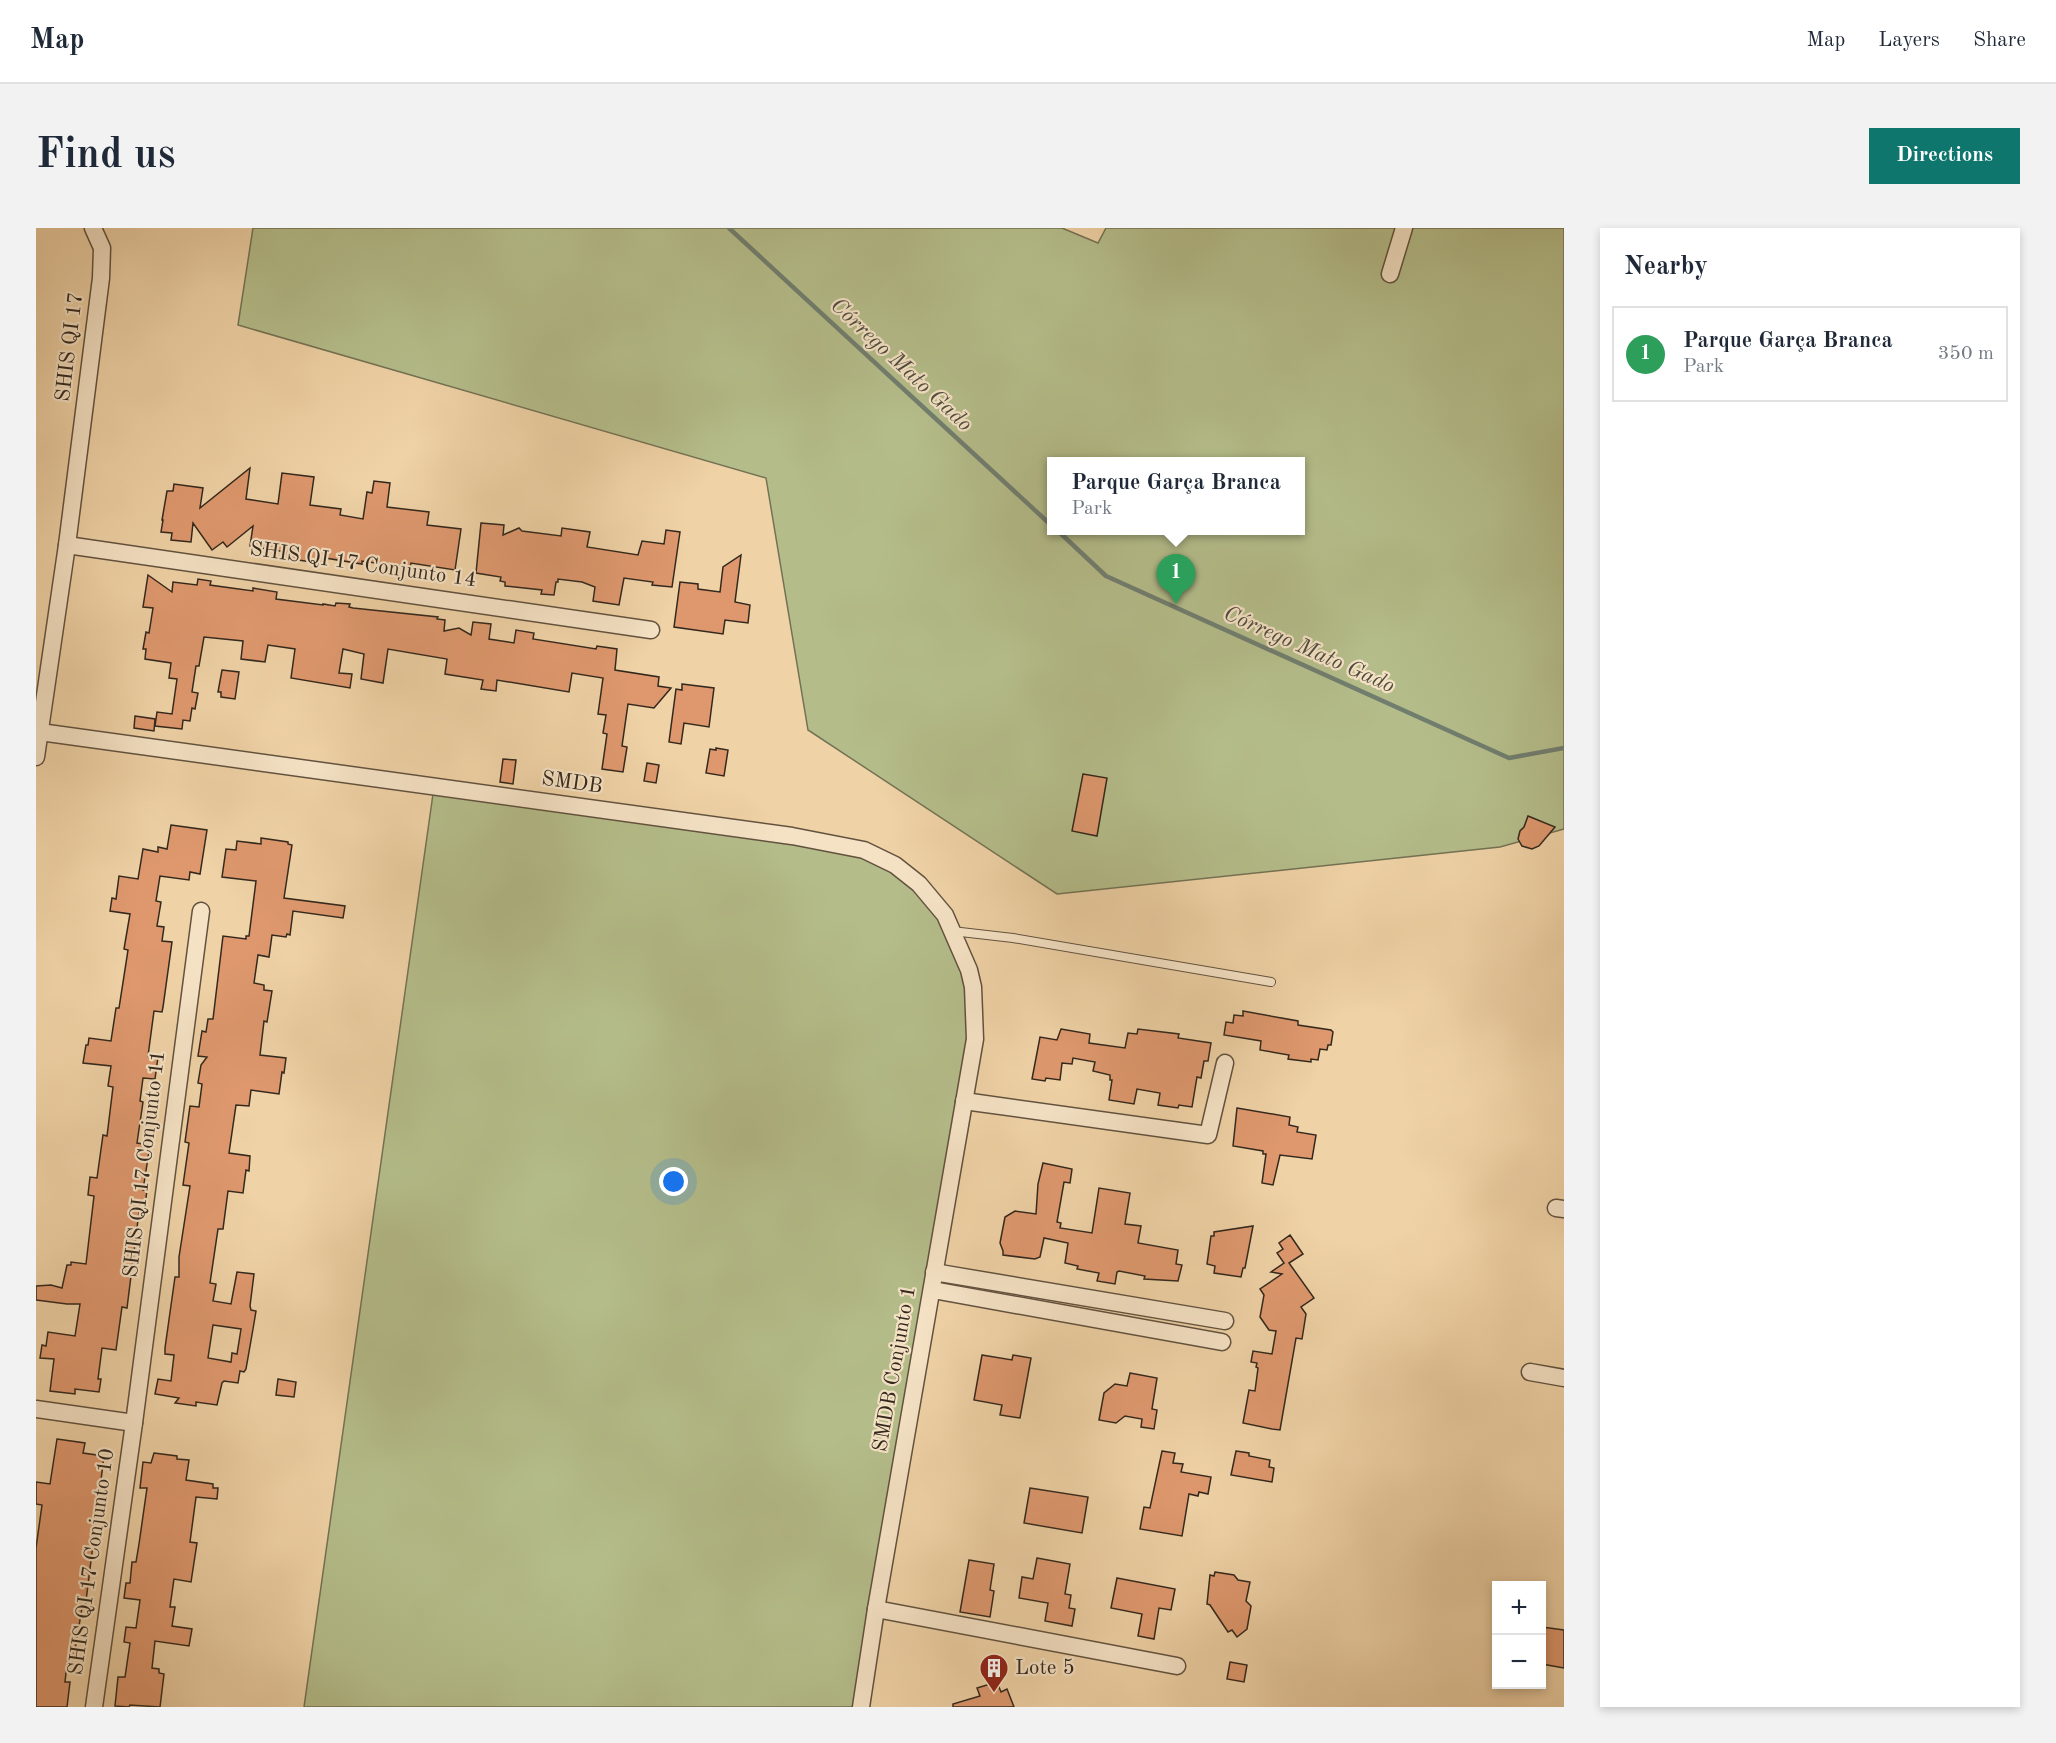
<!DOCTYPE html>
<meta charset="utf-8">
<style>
:root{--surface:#fff;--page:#f2f2f3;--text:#1f2937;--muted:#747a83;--line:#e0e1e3;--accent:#0f766e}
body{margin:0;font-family:"Old Standard TT",serif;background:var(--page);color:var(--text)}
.controls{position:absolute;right:18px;bottom:18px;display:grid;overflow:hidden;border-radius:0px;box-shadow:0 3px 9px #0003}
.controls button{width:54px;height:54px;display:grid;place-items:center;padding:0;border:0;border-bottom:2px solid var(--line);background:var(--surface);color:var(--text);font:30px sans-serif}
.you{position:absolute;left:638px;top:954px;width:21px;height:21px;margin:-15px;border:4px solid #fff;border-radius:50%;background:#1a73e8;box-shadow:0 0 0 9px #1a73e833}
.badge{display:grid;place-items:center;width:39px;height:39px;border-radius:50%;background:var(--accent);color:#fff;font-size:20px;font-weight:700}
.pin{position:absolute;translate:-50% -50px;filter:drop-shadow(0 2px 3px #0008)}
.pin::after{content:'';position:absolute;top:32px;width:21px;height:18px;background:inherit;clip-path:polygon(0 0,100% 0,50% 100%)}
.popup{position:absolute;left:1011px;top:229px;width:258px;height:78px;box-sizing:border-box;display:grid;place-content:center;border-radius:0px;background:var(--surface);filter:drop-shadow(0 2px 4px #0005);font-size:20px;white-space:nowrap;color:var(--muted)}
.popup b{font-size:22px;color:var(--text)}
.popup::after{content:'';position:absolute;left:50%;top:100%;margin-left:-12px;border:12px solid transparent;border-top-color:var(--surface)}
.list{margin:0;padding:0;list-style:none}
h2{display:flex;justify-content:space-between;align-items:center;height:78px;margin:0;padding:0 24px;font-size:26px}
h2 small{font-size:20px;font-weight:400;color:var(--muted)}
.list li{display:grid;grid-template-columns:39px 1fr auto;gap:18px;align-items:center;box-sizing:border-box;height:96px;margin:0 12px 12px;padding:0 12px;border:2px solid var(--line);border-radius:0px}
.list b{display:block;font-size:22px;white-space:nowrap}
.list p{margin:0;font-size:20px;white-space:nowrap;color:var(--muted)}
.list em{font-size:20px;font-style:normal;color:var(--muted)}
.map{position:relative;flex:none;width:1528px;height:1479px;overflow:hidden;border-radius:0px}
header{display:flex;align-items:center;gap:36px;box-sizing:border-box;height:84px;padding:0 30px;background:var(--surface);border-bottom:2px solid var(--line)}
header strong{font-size:28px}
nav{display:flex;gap:33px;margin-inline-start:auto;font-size:21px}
.intro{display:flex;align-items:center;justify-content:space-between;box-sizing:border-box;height:144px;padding:0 36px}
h1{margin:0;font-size:42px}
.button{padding:15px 27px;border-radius:0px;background:var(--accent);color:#fff;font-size:21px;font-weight:700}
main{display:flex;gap:36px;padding:0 36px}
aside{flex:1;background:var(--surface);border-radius:0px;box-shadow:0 3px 9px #0003}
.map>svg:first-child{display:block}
</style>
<header>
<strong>Map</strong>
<nav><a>Map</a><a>Layers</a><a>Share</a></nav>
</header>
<div class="intro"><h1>Find us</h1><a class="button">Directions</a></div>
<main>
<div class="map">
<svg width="1528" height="1479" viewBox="0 0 1528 1479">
<rect width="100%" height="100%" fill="#efd2a6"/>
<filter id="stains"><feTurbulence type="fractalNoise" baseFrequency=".00333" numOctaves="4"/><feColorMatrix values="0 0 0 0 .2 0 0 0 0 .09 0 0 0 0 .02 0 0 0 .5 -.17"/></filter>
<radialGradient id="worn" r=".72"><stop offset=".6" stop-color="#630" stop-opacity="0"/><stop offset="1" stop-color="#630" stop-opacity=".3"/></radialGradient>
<g fill="#b4bd8a" stroke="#747254" stroke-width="1.5" fill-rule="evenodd">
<path d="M217 0H1026L1062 15 1070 0H1528V601L1464 619 1021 666 772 502 730 250 202 97ZM1016 234H1264V302H1016Z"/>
<polygon points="398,559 828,622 883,656 933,742 939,811 825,1479 268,1479"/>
</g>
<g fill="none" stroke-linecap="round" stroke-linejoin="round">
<g stroke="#717e6f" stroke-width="4.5">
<polyline points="693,0 1016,298"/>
<polyline points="1021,302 1070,348 1473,530 1528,520"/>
</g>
</g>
<g fill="#df986e" stroke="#33281d" stroke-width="1.5" fill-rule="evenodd">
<polygon points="214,240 210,271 242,276 246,245 278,249 274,277 305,281 304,287 327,291 331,264 336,265 338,253 354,255 351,279 393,284 391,297 425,301 419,342 375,335 374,340 326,333 326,336 289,330 289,336 249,330 250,324 214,318 217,298 191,319 187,314 176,322 157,295 155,314 135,312 136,305 125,304 127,292 126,292 131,263 137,263 138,256 167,260 164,280"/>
<polygon points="445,295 468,297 467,307 483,300 486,303 525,308 526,300 554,304 551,319 602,327 606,313 628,316 630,302 644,304 636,359 616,357 617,354 588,350 583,377 557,373 559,359 546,354 522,351 522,354 520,354 518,367 505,366 506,362 469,358 469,354 464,353 465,349 440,345"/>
<polygon points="705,327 699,374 714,377 712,395 689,392 687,406 638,399 644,354 662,356 662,361 684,364 687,339"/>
<polygon points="112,347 136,364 137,354 161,357 162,351 175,353 174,357 217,363 217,360 241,364 240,371 287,377 287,376 299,378 300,375 314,376 313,379 317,380 402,389 401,391 409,392 408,403 423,400 435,407 437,394 455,396 453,411 478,415 480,402 498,405 497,411 560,421 561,418 581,421 579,442 623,449 622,458 635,460 618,480 592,476 586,518 591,519 587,544 566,541 571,506 567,505 570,487 562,486 567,450 536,445 533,464 461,452 460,463 445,461 447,452 409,446 411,431 352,421 347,455 325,451 328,426 307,421 303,445 316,446 314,460 255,450 259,421 232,417 229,434 205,431 207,413 168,409 163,438 160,438 156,464 162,465 159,481 156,480 154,493 147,492 146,501 119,498 121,484 136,486 141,451 133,450 135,435 109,431 110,421 107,421 110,404 113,405 117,380 107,379"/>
<polygon points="186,442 203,444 199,471 185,469 185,464 182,464"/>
<polygon points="646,456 678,460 673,499 648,495 645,516 633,514 640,461 646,462"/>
<polygon points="99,488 119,491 118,503 98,500"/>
<polygon points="680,520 692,522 688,548 670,545 674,521 680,522"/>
<polygon points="467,531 480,532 477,556 464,554"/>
<polygon points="611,535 623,537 620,555 608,553"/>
<polygon points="1047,546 1071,550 1061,608 1036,603"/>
<polygon points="1492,588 1519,599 1503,618 1496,621 1486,618 1482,611 1484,603 1488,599"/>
<polygon points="135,597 171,602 164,646 154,644 153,652 124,648 120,673 125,674 121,698 128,699 126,713 136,714 127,779 126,784 118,783 112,828 122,829 119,851 107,850 104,873 107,874 101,915 114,917 107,962 111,962 109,977 104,976 91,1080 86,1079 80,1122 66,1120 62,1151 65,1151 63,1164 39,1161 39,1166 14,1163 18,1131 4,1130 6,1117 10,1118 12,1104 39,1108 44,1076 31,1076 0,1072 0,1058 15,1057 26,1060 31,1037 35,1037 35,1034 50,1036 58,968 52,967 54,949 61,950 67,907 71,908 77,859 72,858 75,838 47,835 50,817 52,817 53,810 75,813 80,780 83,780 92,722 88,721 94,686 74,683 76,670 80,671 83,648 102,651 107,621 122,624 122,619 131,621"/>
<path d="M225 610 252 614V616L256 617 248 670 309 678 307 690 257 683 254 707 251 706 250 709 236 707 233 729 222 727 218 755 228 757V762L236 763 231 794 228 793 224 827 250 830 248 845 246 844 243 866 215 862 213 878 200 877 193 925 214 928 213 943 210 942 207 965 192 963 187 1001H182L174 1055 180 1056 177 1073 195 1076 201 1044 218 1046 214 1078 215 1082 220 1083 217 1101 210 1141 208 1144 204 1143 202 1155 188 1153 186 1155 181 1177 160 1174V1178L139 1175 143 1170 119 1166 122 1151 135 1153 138 1127 129 1126V1120L139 1049H143V1029L154 958 147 957 153 915 149 914 154 878 163 879 166 856 162 855 165 837 171 829 162 828 166 803 170 804 172 791H177L187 708 210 711V708H213L220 653 186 649 190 621 200 622 201 613 225 616ZM177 1097 205 1101 201 1126 196 1125 195 1134 172 1130Z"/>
<polygon points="1207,783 1262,793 1262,797 1295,802 1297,804 1295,817 1292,817 1291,822 1284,821 1282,832 1275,831 1275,834 1252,831 1253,827 1224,822 1225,813 1188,807 1190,794 1197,795 1198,787 1207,788"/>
<polygon points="1025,801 1054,806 1053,815 1089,820 1092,805 1101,806 1102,801 1143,806 1142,810 1175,815 1172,833 1168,833 1165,850 1161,849 1156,879 1143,877 1142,880 1122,877 1124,865 1101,861 1098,876 1073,872 1076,852 1074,852 1074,847 1057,843 1059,834 1037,830 1036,836 1026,835 1024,852 1010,850 1009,853 996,851 1004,809 1021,812"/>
<polygon points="1201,880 1254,889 1253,897 1262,899 1261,904 1280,907 1276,931 1244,927 1237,957 1226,955 1230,926 1227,926 1227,923 1197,918"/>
<polygon points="1007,935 1036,941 1034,955 1028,954 1021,994 1025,995 1024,1000 1056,1005 1063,960 1094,965 1089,996 1105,998 1102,1015 1142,1022 1140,1036 1146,1037 1142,1053 1108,1051 1109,1048 1083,1043 1081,1044 1079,1056 1061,1053 1063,1045 1041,1041 1042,1038 1029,1035 1032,1015 1008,1010 1004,1029 999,1031 967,1027 967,1023 964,1015 969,989 979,983 1000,986 1002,956"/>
<polygon points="1217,998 1209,1040 1207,1040 1205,1049 1178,1045 1179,1038 1171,1036 1175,1008 1178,1008 1178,1004"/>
<polygon points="1254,1007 1267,1026 1253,1035 1278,1070 1265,1079 1270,1086 1266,1111 1260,1110 1244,1202 1236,1201 1207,1195 1213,1162 1219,1163 1222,1140 1220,1139 1221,1135 1215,1134 1217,1123 1236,1126 1240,1103 1233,1102 1224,1089 1228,1067 1224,1061 1246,1046 1235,1044 1248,1035 1241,1025 1247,1021 1243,1015"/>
<polygon points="946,1127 976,1132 977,1127 995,1130 984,1190 964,1187 966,1177 938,1172"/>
<polygon points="1094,1145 1121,1150 1116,1181 1121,1182 1118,1201 1105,1199 1106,1191 1089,1188 1080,1195 1063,1192 1068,1165 1079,1156 1091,1158"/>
<polygon points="242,1151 260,1154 258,1169 240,1167"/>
<polygon points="21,1211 49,1215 47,1225 68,1228 49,1381 46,1380 38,1428 32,1427 29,1454 34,1454 31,1479 0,1479 0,1320 6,1277 0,1276 0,1254 14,1256"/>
<polygon points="1126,1223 1139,1225 1137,1235 1147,1236 1145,1244 1175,1249 1172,1266 1163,1264 1162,1268 1153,1266 1146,1308 1104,1301 1108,1279 1114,1280"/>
<polygon points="1200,1223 1213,1225 1213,1228 1234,1232 1233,1239 1238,1240 1236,1254 1195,1247"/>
<polygon points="118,1225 141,1228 141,1231 153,1232 150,1252 177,1256 177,1260 182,1260 181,1271 160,1269 154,1314 161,1315 155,1354 138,1351 134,1379 139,1379 136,1398 156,1401 153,1418 119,1413 116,1440 123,1441 123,1445 128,1446 124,1479 94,1477 93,1479 79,1478 82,1449 89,1449 94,1415 88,1414 90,1399 100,1400 104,1372 88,1370 90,1355 94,1355 96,1334 100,1334 103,1316 111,1260 104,1260 107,1234 115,1235"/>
<polygon points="994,1260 1052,1269 1046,1305 988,1295"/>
<polygon points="1001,1330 1034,1336 1029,1366 1035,1367 1033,1380 1039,1381 1036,1398 1009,1393 1012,1375 983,1370 986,1349 997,1351"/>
<polygon points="933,1332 958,1336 954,1362 958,1363 954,1389 924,1384"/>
<polygon points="1179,1344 1198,1347 1202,1352 1214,1354 1210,1373 1215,1378 1211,1401 1201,1409 1196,1402 1192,1404 1174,1377 1171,1376 1174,1347 1178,1348"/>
<polygon points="1081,1350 1139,1361 1135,1382 1123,1380 1118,1411 1102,1408 1106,1386 1075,1380"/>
<polygon points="1506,1399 1528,1402 1528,1440 1506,1436"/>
<polygon points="1194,1434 1211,1437 1208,1454 1191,1451"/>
<polygon points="961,1454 965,1464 971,1461 978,1479 917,1479 917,1476 944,1468 941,1460"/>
</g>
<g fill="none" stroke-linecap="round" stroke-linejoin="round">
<g stroke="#62523f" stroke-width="10">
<polyline id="lane" points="916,703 977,710 1235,754"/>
</g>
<g stroke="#62523f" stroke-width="19">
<g id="street">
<polyline points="1354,46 1368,0"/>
<polyline points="31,317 615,402"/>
<polyline points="4,504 756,608 828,622 859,637 883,656 909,687 933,742 937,759 939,811 840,1381 825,1479"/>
<polyline points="0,529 31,317 65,50 66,20 57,0"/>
<polyline points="928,873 1172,907 1189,835"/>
<polyline points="1520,980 1528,981"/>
<polyline points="898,1044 1189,1093"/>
<polyline points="897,1062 1186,1114"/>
<polyline points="1494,1144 1528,1150"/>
<polyline points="0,1181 98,1195"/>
<polyline points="840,1381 1141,1438"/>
<polyline points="58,1479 98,1195 165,683"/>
</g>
</g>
<use href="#lane" stroke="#f5e2c5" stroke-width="8"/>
<use href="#street" stroke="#f5e2c5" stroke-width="16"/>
</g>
<defs>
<g id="building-pin" transform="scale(1.5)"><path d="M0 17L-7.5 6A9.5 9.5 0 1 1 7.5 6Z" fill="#8f2418" stroke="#f5e2c5"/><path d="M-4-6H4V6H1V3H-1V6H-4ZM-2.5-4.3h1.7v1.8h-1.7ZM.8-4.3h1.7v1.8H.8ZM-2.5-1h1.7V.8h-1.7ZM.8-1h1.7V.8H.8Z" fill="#fff"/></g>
</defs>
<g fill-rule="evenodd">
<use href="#building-pin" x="958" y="1440"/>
</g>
<g text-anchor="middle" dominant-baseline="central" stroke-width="4.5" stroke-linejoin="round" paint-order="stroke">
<g font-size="21" fill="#33281d" stroke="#f5e2c5">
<text transform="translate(34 119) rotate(-83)">SHIS QI 17</text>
<text transform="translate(327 337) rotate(8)">SHIS QI 17 Conjunto 14</text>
<text transform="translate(536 555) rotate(8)">SMDB</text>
<text transform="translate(109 936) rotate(-83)">SHIS QI 17 Conjunto 11</text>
<text transform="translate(859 1141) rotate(-80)">SMDB Conjunto 1</text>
<text transform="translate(56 1334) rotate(-82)">SHIS QI 17 Conjunto 10</text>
</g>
<g font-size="21" fill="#33281d" stroke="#f5e2c5" text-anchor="start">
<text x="979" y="1440">Lote 5</text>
</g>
<g font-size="22" font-style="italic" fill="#4d4c3f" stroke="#f5e2c5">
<text transform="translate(865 137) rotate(43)">Córrego Mato Gado</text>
<text transform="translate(1273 422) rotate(24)">Córrego Mato Gado</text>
</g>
</g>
<rect width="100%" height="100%" filter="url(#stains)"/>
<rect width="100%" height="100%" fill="url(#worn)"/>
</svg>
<div class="controls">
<button>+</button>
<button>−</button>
</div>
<div class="you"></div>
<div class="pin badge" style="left:1140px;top:376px;background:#2e9e5b">1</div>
<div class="popup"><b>Parque Garça Branca</b>Park</div>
</div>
<aside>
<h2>Nearby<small></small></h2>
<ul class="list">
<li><span class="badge" style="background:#2e9e5b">1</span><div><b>Parque Garça Branca</b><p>Park</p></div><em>350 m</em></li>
</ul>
</aside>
</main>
